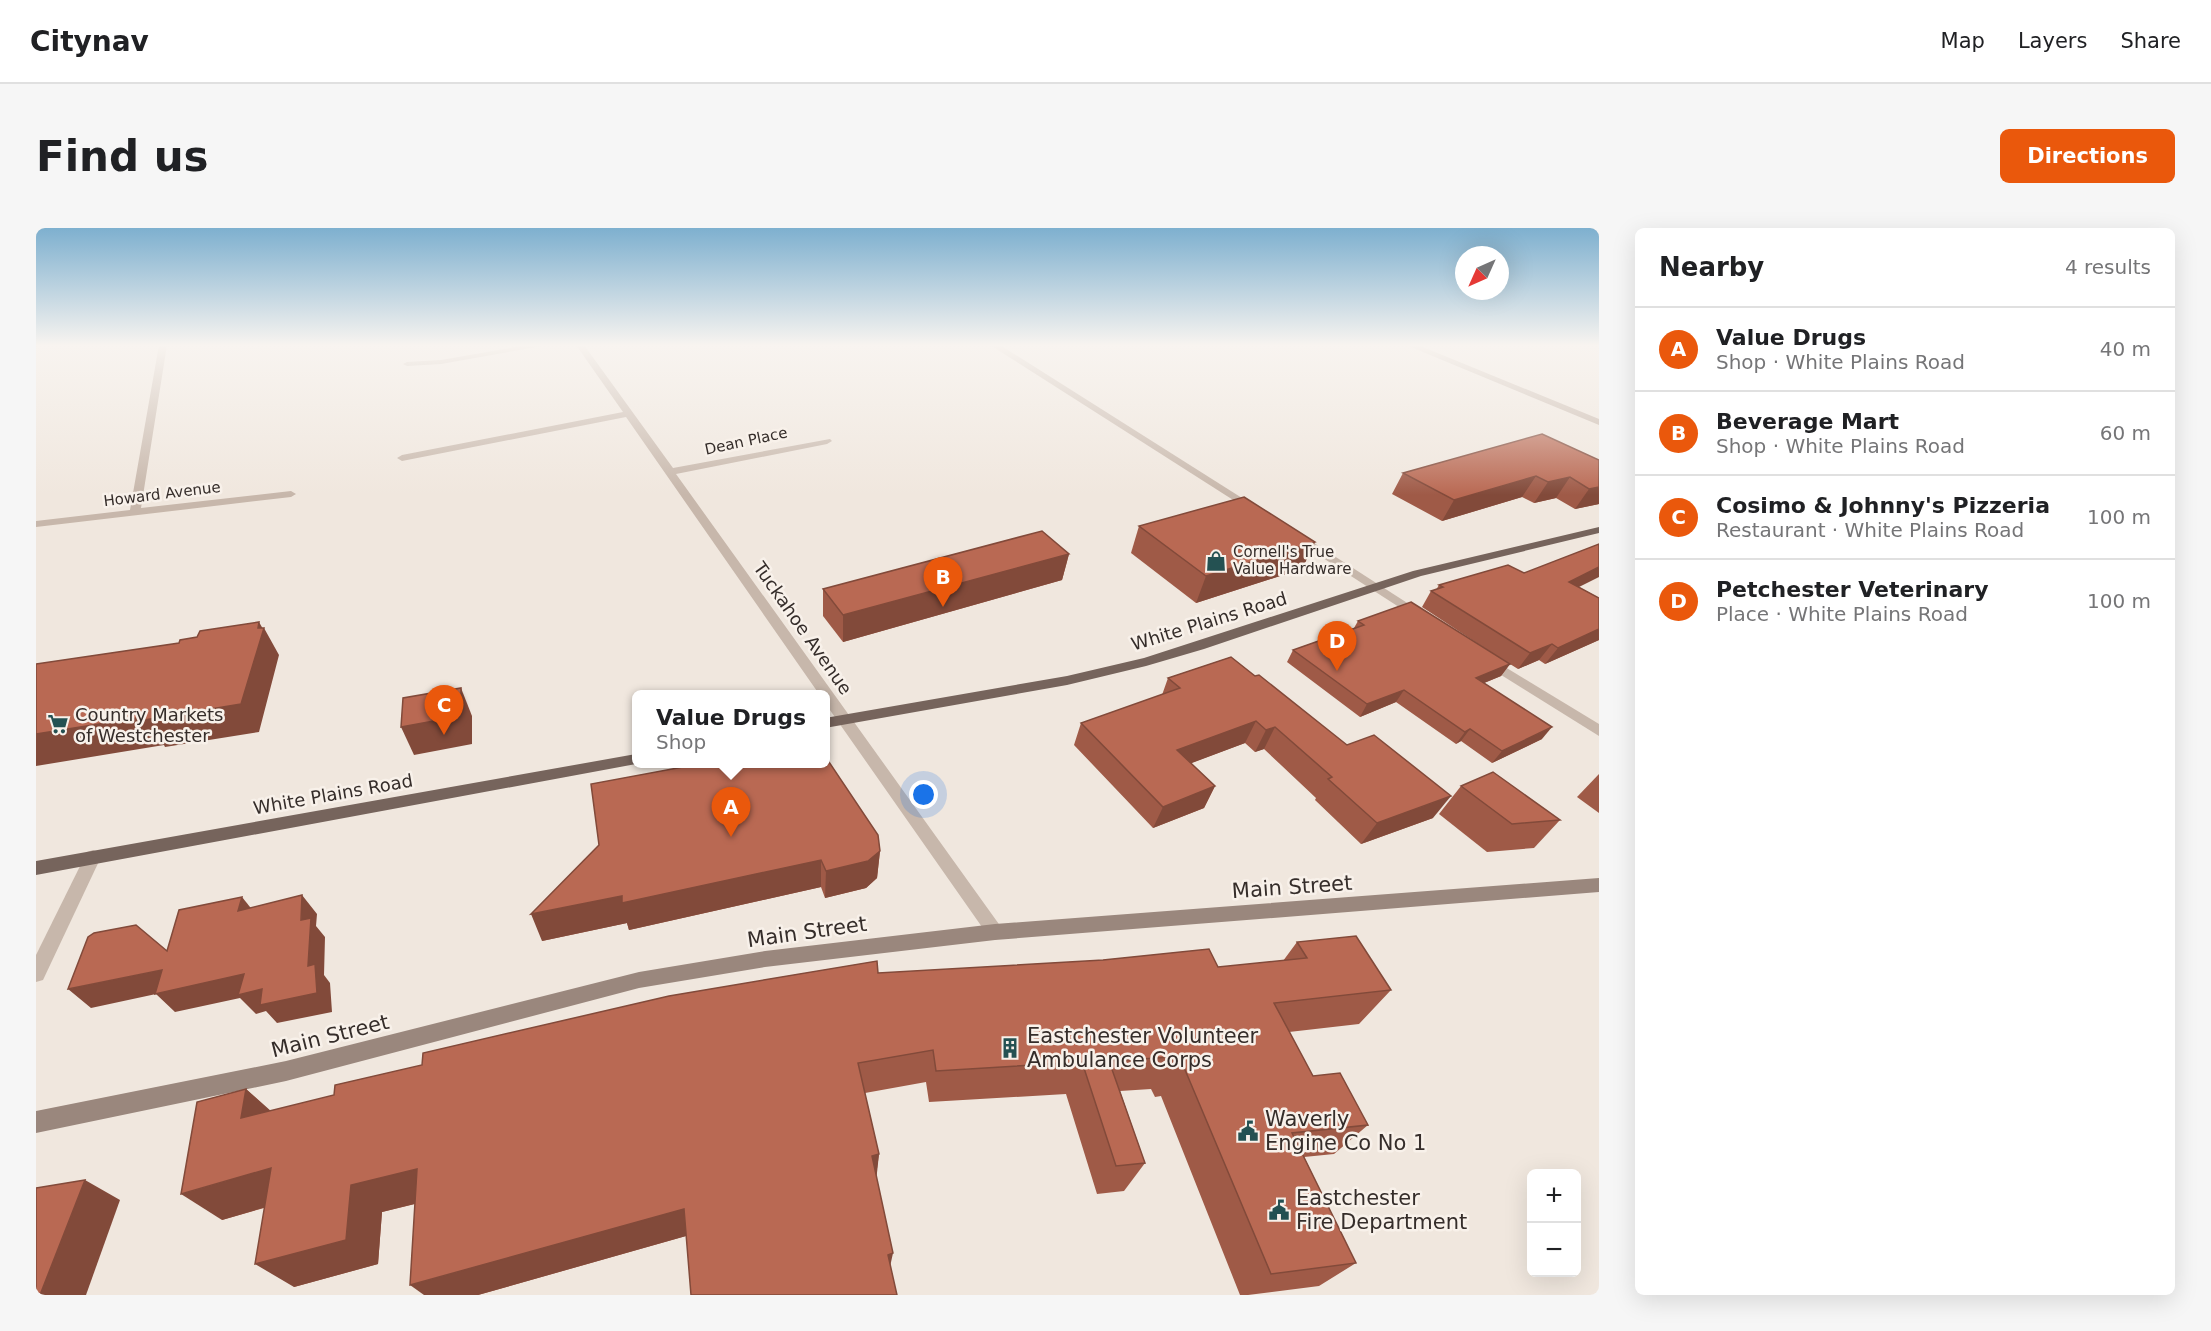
<!DOCTYPE html>
<meta charset="utf-8">
<style>
:root{--surface:#fff;--page:#f6f6f6;--text:#202124;--muted:#757577;--line:#e0e0e0;--accent:#ea580c}
body{margin:0;font-family:"DejaVu Sans",sans-serif;background:var(--page);color:var(--text)}
.controls{position:absolute;right:18px;bottom:18px;display:grid;overflow:hidden;border-radius:9px;box-shadow:0 6px 24px #0002}
.controls button{width:54px;height:54px;display:grid;place-items:center;padding:0;border:0;border-bottom:2px solid var(--line);background:var(--surface);color:var(--text);font:30px sans-serif}
.compass{position:absolute;left:1419px;top:18px;width:54px;height:54px;border-radius:50%;background:var(--surface);box-shadow:0 6px 24px #0002;rotate:225deg}
.you{position:absolute;left:888px;top:567px;width:21px;height:21px;margin:-15px;border:4px solid #fff;border-radius:50%;background:#1a73e8;box-shadow:0 0 0 9px #1a73e833}
.badge{display:grid;place-items:center;width:39px;height:39px;border-radius:50%;background:var(--accent);color:#fff;font-size:20px;font-weight:700}
.pin{position:absolute;translate:-50% -50px;filter:drop-shadow(0 2px 3px #0008)}
.pin::after{content:'';position:absolute;top:32px;width:21px;height:18px;background:inherit;clip-path:polygon(0 0,100% 0,50% 100%)}
.popup{position:absolute;left:596px;top:462px;width:198px;height:78px;box-sizing:border-box;display:grid;place-content:center;border-radius:9px;background:var(--surface);filter:drop-shadow(0 2px 4px #0005);font-size:20px;white-space:nowrap;color:var(--muted)}
.popup b{font-size:22px;color:var(--text)}
.popup::after{content:'';position:absolute;left:50%;top:100%;margin-left:-12px;border:12px solid transparent;border-top-color:var(--surface)}
.list{margin:0;padding:0;list-style:none}
h2{display:flex;justify-content:space-between;align-items:center;height:78px;margin:0;padding:0 24px;font-size:26px}
h2 small{font-size:20px;font-weight:400;color:var(--muted)}
.list li{display:grid;grid-template-columns:39px 1fr auto;gap:18px;align-items:center;box-sizing:border-box;height:84px;padding:0 24px;border-top:2px solid var(--line)}
.list b{display:block;font-size:22px;white-space:nowrap}
.list p{margin:0;font-size:20px;white-space:nowrap;color:var(--muted)}
.list em{font-size:20px;font-style:normal;color:var(--muted)}
.map{position:relative;flex:none;width:1563px;height:1067px;overflow:hidden;border-radius:9px}
header{display:flex;align-items:center;gap:36px;box-sizing:border-box;height:84px;padding:0 30px;background:var(--surface);border-bottom:2px solid var(--line)}
header strong{font-size:28px}
nav{display:flex;gap:33px;margin-inline-start:auto;font-size:21px}
.intro{display:flex;align-items:center;justify-content:space-between;box-sizing:border-box;height:144px;padding:0 36px}
h1{margin:0;font-size:42px}
.button{padding:15px 27px;border-radius:9px;background:var(--accent);color:#fff;font-size:21px;font-weight:700}
main{display:flex;gap:36px;padding:0 36px}
aside{flex:1;background:var(--surface);border-radius:9px;box-shadow:0 6px 24px #0002}
.map>svg:first-child{display:block}
</style>
<header>
<strong>Citynav</strong>
<nav><a>Map</a><a>Layers</a><a>Share</a></nav>
</header>
<div class="intro"><h1>Find us</h1><a class="button">Directions</a></div>
<main>
<div class="map">
<svg width="1563" height="1067" viewBox="0 0 1563 1067">
<rect width="100%" height="100%" fill="#f0e7de"/>
<g fill="none" stroke-linecap="round" stroke-linejoin="round">
<g fill="#c7b7ab" fill-rule="evenodd">
<polygon points="123,117 131,117 105,280 255,263 260,266 255,269 0,299 0,293 94,282"/>
<polygon points="491,117 512,117 405,136 371,138 367,136 371,134 405,132"/>
<polygon points="540,117 548,117 637,240 794,211 796,213 791,216 640,246 965,699 968,704 965,709 959,712 953,709 789,475 789,466 783,466 590,189 366,233 361,230 366,227 587,184"/>
<polygon points="954,117 964,117 1225,282 1224,284 1216,284"/>
<polygon points="1370,117 1382,117 1563,191 1563,197"/>
<polygon points="1260,305 1264,306 1390,387 1388,390 1380,390 1256,310 1254,308"/>
<polygon points="1451,428 1563,496 1563,508 1446,435 1444,432 1446,429"/>
<polygon points="57,622 63,624 65,629 7,752 0,754 0,727 51,624"/>
</g>
<polygon fill="#9a877d" fill-rule="evenodd" points="1563,650 1563,664 959,712 729,739 603,760 250,853 0,905 0,883 250,833 603,744 729,723 959,696"/>
<g fill="#76645c" fill-rule="evenodd">
<polygon points="1563,299 1563,305 1385,348 1168,421 1110,438 1031,457 789,500 789,490 1031,448 1108,430 1377,343"/>
<polygon points="600,526 600,536 603,536 600,536 0,647 0,633"/>
</g>
</g>
<g fill="#9f5a47">
<polygon points="1563,232 1563,276 1539,281 1520,270 1498,275 1486,269 1406,293 1356,266 1367,245"/>
<polygon points="1103,298 1279,314 1266,341 1160,375 1095,325"/>
<polygon points="1033,326 1026,352 807,414 787,388 787,361"/>
<polygon points="1488,345 1543,359 1563,370 1563,412 1509,436 1503,432 1482,441 1474,436 1465,448 1448,455 1506,511 1456,535 1425,513 1420,516 1360,474 1324,489 1251,434 1257,422 1318,400 1322,393 1450,421 1386,379 1395,363 1400,362 1403,357"/>
<polygon points="1195,429 1397,590 1325,616 1279,572 1280,570 1228,521 1219,524 1209,515 1155,535 1179,558 1168,580 1117,600 1038,517 1045,495 1126,467 1132,450"/>
<polygon points="1563,546 1563,585 1541,569"/>
<polygon points="1425,558 1524,592 1498,620 1451,624 1403,586"/>
<polygon points="563,617 844,623 841,650 830,660 789,670 785,659 593,702 591,695 506,713"/>
<polygon points="1261,714 1355,762 1323,796 1253,804 1277,848 1332,897 1298,926 1268,929 1320,1035 1283,1058 1212,1067 1204,1067 1125,868 1119,869 1115,861 1084,863 1109,935 1088,963 1061,966 1030,866 893,874 890,854 829,865 843,926 840,948 650,1008 442,1067 379,976 346,984 342,1036 258,1059 228,980 186,992 210,861 234,883 842,745 1182,739 1247,733"/>
</g>
<g fill="#824a3a">
<polygon points="1500,248 1486,269 1406,293 1418,272"/>
<polygon points="1534,249 1520,270 1498,275 1512,254"/>
<polygon points="1563,259 1563,276 1539,281 1553,261"/>
<polygon points="1279,314 1266,341 1160,375 1170,348"/>
<polygon points="1033,326 1026,352 807,414 807,387"/>
<polygon points="1563,339 1563,349 1521,370 1533,354"/>
<polygon points="223,394 227,401 228,400 243,427 223,504 129,519 128,517 0,538 0,506 222,400"/>
<polygon points="1563,401 1563,412 1509,436 1522,420"/>
<polygon points="1516,416 1503,432 1482,441 1494,425"/>
<polygon points="1474,436 1465,448 1431,462 1440,450"/>
<polygon points="425,460 436,488 436,516 378,527 365,499"/>
<polygon points="1368,462 1360,474 1324,489 1331,476"/>
<polygon points="1220,493 1209,515 1132,544 1141,522"/>
<polygon points="1239,499 1228,521 1219,524 1230,502"/>
<polygon points="1516,499 1506,511 1456,535 1466,523"/>
<polygon points="1434,501 1425,513 1420,516 1429,504"/>
<polygon points="1179,558 1168,580 1117,600 1127,579"/>
<polygon points="1415,568 1397,590 1325,616 1341,595"/>
<polygon points="844,623 841,650 830,660 789,670 790,643"/>
<polygon points="785,632 785,659 593,702 591,695 506,713 495,686 586,668"/>
<polygon points="266,667 281,686 280,698 289,709 288,747 294,755 296,784 241,795 230,783 220,786 204,770 139,784 120,766 55,780 32,761 126,742 208,746 272,738 265,692"/>
<polygon points="206,669 222,689 202,683"/>
<polygon points="210,861 245,892 205,890"/>
<polygon points="843,926 840,954 836,928"/>
<polygon points="235,940 270,967 186,992 145,966"/>
<polygon points="381,941 406,969 346,984 342,1036 258,1059 219,1036 315,957"/>
<polygon points="49,952 84,972 50,1067 4,1067"/>
<polygon points="648,981 657,1006 442,1067 388,1067 374,1057"/>
<polygon points="857,1025 852,1048 852,1027"/>
</g>
<g fill="#b96953" stroke="#824a3a" stroke-width="1.5">
<polygon points="1506,206 1563,232 1563,259 1553,261 1534,249 1512,254 1500,248 1418,272 1367,245"/>
<polygon points="1208,269 1279,314 1170,348 1103,298"/>
<polygon points="1006,303 1033,326 807,387 787,361"/>
<polygon points="1563,316 1563,339 1533,354 1563,370 1563,401 1522,420 1516,416 1494,425 1395,363 1407,359 1403,357 1472,337 1488,345"/>
<polygon points="1375,374 1474,436 1440,450 1516,499 1466,523 1434,501 1429,504 1368,462 1331,476 1257,422 1328,397 1322,393"/>
<polygon points="223,394 222,400 228,400 205,476 108,492 108,489 0,506 0,436 143,415 144,412 161,409 164,403"/>
<polygon points="1195,429 1219,448 1223,447 1311,517 1338,507 1415,568 1341,595 1292,551 1296,549 1239,499 1230,502 1220,493 1141,522 1179,558 1127,579 1045,495 1144,460 1132,450"/>
<polygon points="425,460 425,488 365,499 367,470"/>
<polygon points="789,528 842,607 844,623 832,633 790,643 785,632 586,675 586,668 495,686 563,617 555,556 663,536 789,536"/>
<polygon points="1457,544 1524,592 1476,596 1425,558"/>
<polygon points="266,667 265,692 275,690 272,738 279,736 281,765 224,777 226,761 202,767 208,746 119,766 126,742 32,761 52,709 58,705 100,697 131,723 143,682 206,669 202,683"/>
<polygon points="1320,708 1355,762 1238,775 1277,848 1304,845 1332,897 1256,905 1320,1035 1235,1046 1147,837 1140,838 1136,829 1073,833 1109,935 1080,938 1046,834 900,843 897,822 822,835 843,926 836,928 857,1025 852,1027 861,1067 655,1067 648,981 374,1057 381,941 315,957 310,1012 219,1036 235,940 145,966 161,874 210,861 205,890 298,867 299,857 386,837 387,825 633,768 841,733 842,745 1067,732 1173,721 1182,739 1271,730 1261,714"/>
<polygon points="49,952 4,1067 0,1067 0,960"/>
</g>
<linearGradient id="sky" x2="0" y2="1"><stop stop-color="#7eb0cf"/><stop offset="0.44" stop-color="#f8f4f0"/><stop offset="1" stop-color="#f8f4f0" stop-opacity="0"/></linearGradient>
<rect width="1563" height="267" fill="url(#sky)"/>
<defs>
<g id="shop-bare" transform="scale(1.62)"><path d="M-5-2.5h2.3a2.7 3.5 0 0 1 5.4 0H5L5.5 6h-11ZM-1.5-2.5h3a1.5 2.3 0 0 0-3 0Z" fill="#245152" stroke="#f8f1ea" stroke-width="2.5" paint-order="stroke"/></g>
<g id="supermarket-bare" transform="scale(1.62)"><path d="M-6-5.5h2.5l.6 2H6L4.5 2H-2.5L-4.4-4H-6ZM-1.5 3.2a1.3 1.3 0 1 0 .1 0ZM3 3.2a1.3 1.3 0 1 0 .1 0Z" fill="#245152" stroke="#f8f1ea" stroke-width="2.5" paint-order="stroke"/></g>
<g id="building-bare" transform="scale(1.62)"><path d="M-4-6H4V6H1V3H-1V6H-4ZM-2.5-4.3h1.7v1.8h-1.7ZM.8-4.3h1.7v1.8H.8ZM-2.5-1h1.7V.8h-1.7ZM.8-1h1.7V.8H.8Z" fill="#245152" stroke="#f8f1ea" stroke-width="2.5" paint-order="stroke"/></g>
<g id="civic-bare" transform="scale(1.62)"><path d="M-.6-6.5H3V-4.5H.6V-3L4-1V1h2V6H-6V1h2V-1L-.6-3ZM-1.2 2.5V6h2.4V2.5Z" fill="#245152" stroke="#f8f1ea" stroke-width="2.5" paint-order="stroke"/></g>
</defs>
<g fill-rule="evenodd">
<use href="#shop-bare" x="1180" y="333"/>
<use href="#supermarket-bare" x="22" y="496"/>
<use href="#building-bare" x="974" y="820"/>
<use href="#civic-bare" x="1212" y="903"/>
<use href="#civic-bare" x="1243" y="982"/>
</g>
<g text-anchor="middle" dominant-baseline="central" stroke-width="5" stroke-linejoin="round" paint-order="stroke">
<g font-size="15" fill="#352d2a" stroke="#f8f1ea">
<text transform="translate(710 213) rotate(-12)">Dean Place</text>
<text transform="translate(126 266) rotate(-7)">Howard Avenue</text>
</g>
<g font-size="15" fill="#352d2a" stroke="#f8f1ea" text-anchor="start">
<text x="1197" y="324">Cornell's True<tspan x="1197" dy="17">Value Hardware</tspan></text>
</g>
<g font-size="18" fill="#352d2a" stroke="#f8f1ea">
<text transform="translate(1173 393) rotate(-17)">White Plains Road</text>
<text transform="translate(767 400) rotate(55)">Tuckahoe Avenue</text>
<text transform="translate(297 566) rotate(-10)">White Plains Road</text>
</g>
<g font-size="18" fill="#352d2a" stroke="#f8f1ea" text-anchor="start">
<text x="39" y="486">Country Markets<tspan x="39" dy="21">of Westchester</tspan></text>
</g>
<g font-size="21" fill="#352d2a" stroke="#f8f1ea">
<text transform="translate(1256 659) rotate(-4)">Main Street</text>
<text transform="translate(771 704) rotate(-8)">Main Street</text>
<text transform="translate(294 808) rotate(-14)">Main Street</text>
</g>
<g font-size="21" fill="#352d2a" stroke="#f8f1ea" text-anchor="start">
<text x="991" y="808">Eastchester Volunteer<tspan x="991" dy="24">Ambulance Corps</tspan></text>
<text x="1229" y="891">Waverly<tspan x="1229" dy="24">Engine Co No 1</tspan></text>
<text x="1260" y="970">Eastchester<tspan x="1260" dy="24">Fire Department</tspan></text>
</g>
</g>
</svg>
<div class="controls">
<button>+</button>
<button>−</button>
</div>
<svg class="compass" viewBox="-18 -18 36 36"><path d="M0-13l5 13h-10z" fill="#e53935"/><path d="M0 13l5-13h-10z" fill="#757577"/></svg>
<div class="you"></div>
<div class="pin badge" style="left:695px;top:609px">A</div>
<div class="popup"><b>Value Drugs</b>Shop</div>
<div class="pin badge" style="left:907px;top:379px">B</div>
<div class="pin badge" style="left:408px;top:507px">C</div>
<div class="pin badge" style="left:1301px;top:443px">D</div>
</div>
<aside>
<h2>Nearby<small>4 results</small></h2>
<ul class="list">
<li><span class="badge">A</span><div><b>Value Drugs</b><p>Shop · White Plains Road</p></div><em>40 m</em></li>
<li><span class="badge">B</span><div><b>Beverage Mart</b><p>Shop · White Plains Road</p></div><em>60 m</em></li>
<li><span class="badge">C</span><div><b>Cosimo &amp; Johnny's Pizzeria</b><p>Restaurant · White Plains Road</p></div><em>100 m</em></li>
<li><span class="badge">D</span><div><b>Petchester Veterinary</b><p>Place · White Plains Road</p></div><em>100 m</em></li>
</ul>
</aside>
</main>
